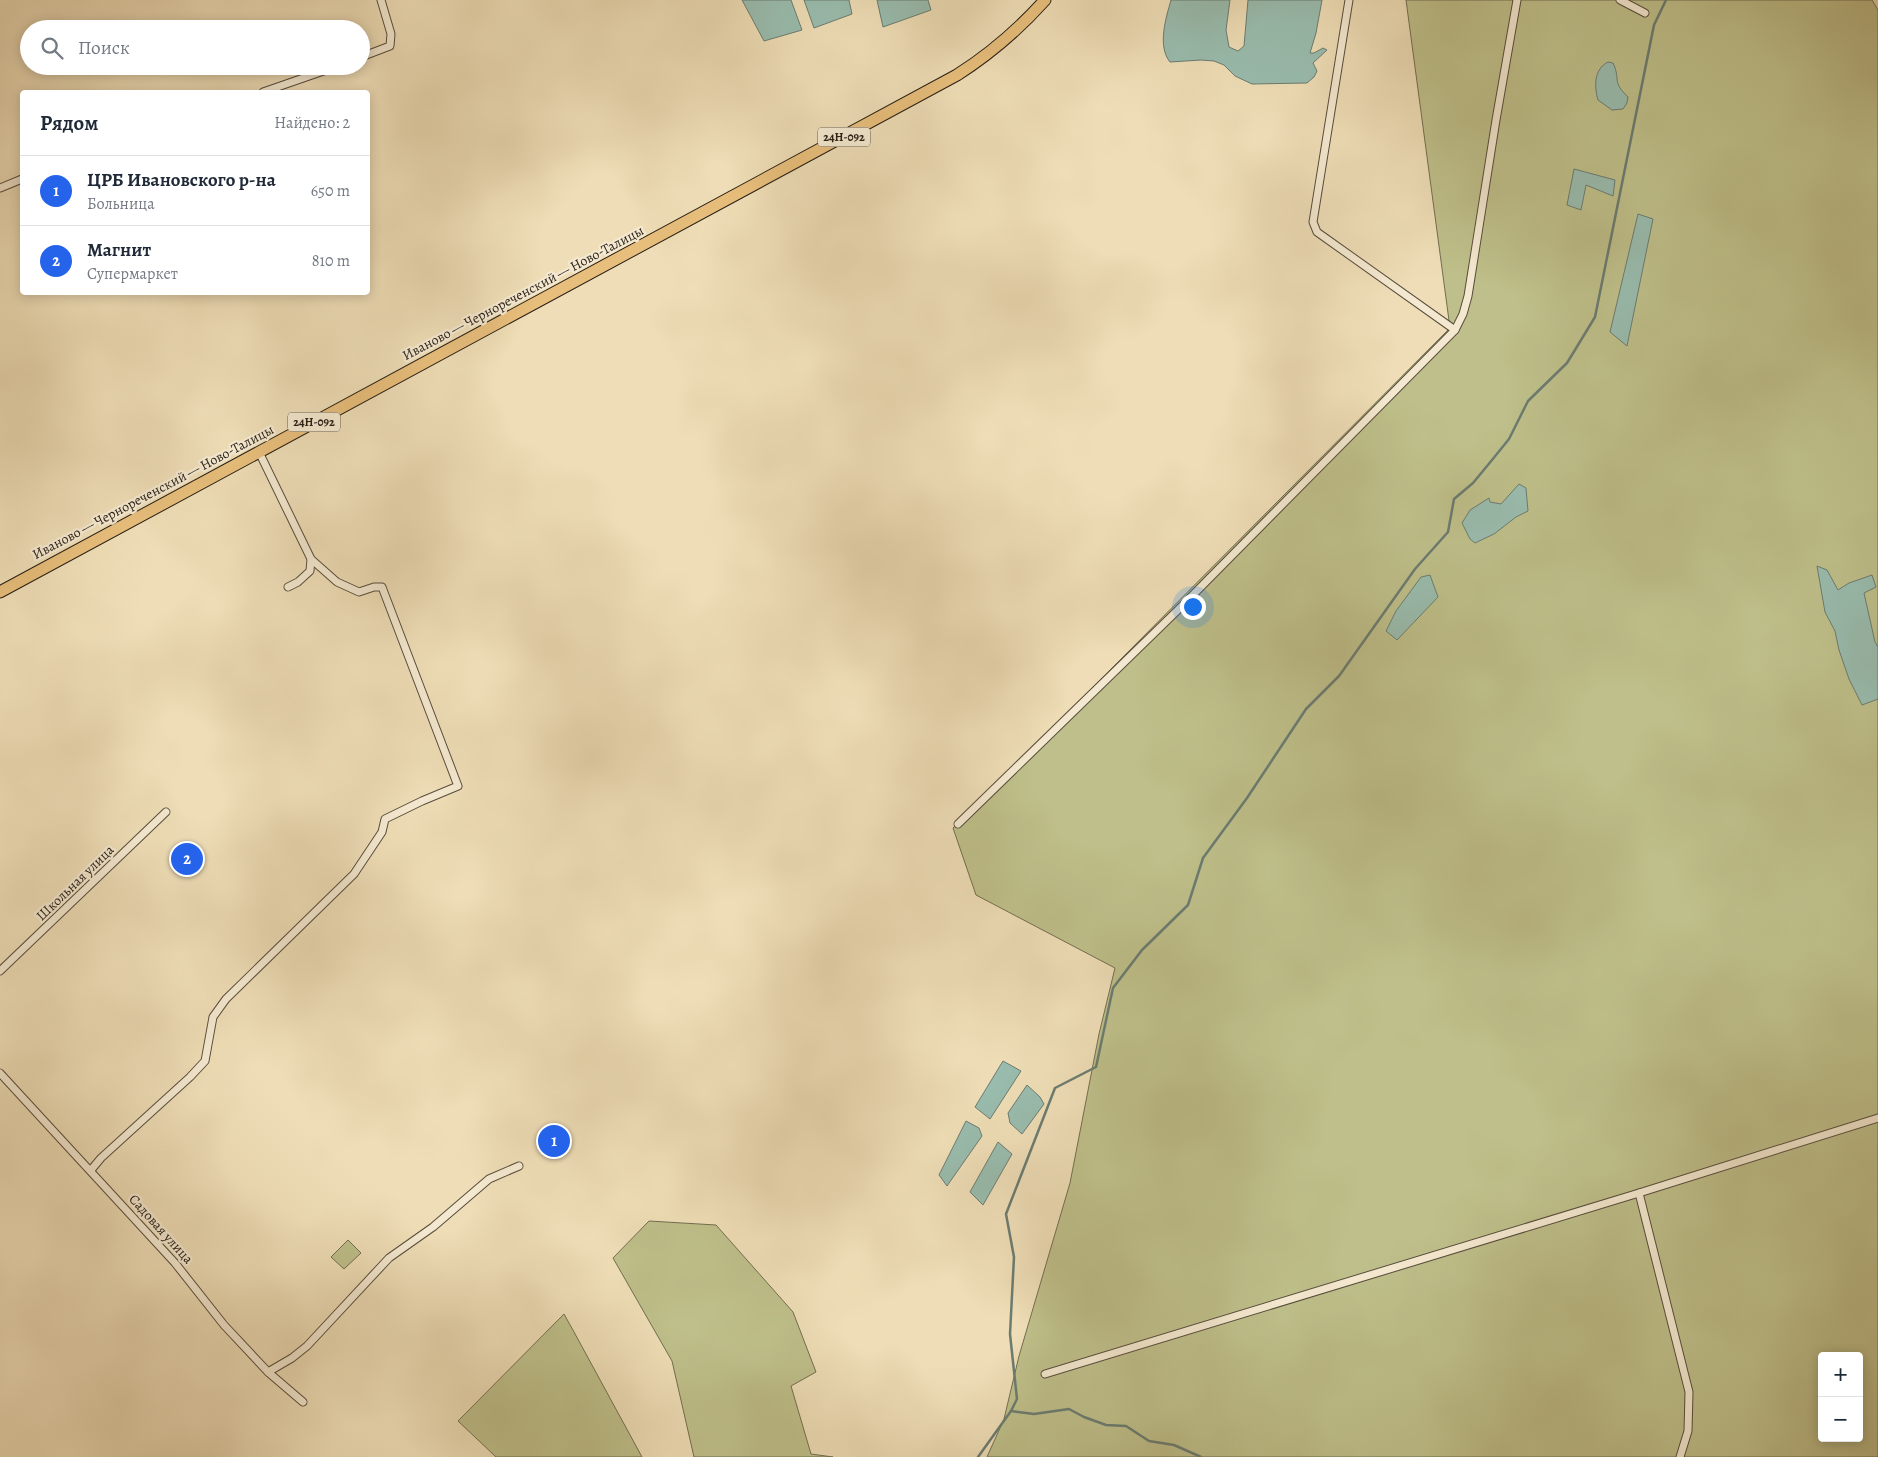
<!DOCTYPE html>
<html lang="ru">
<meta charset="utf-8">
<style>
:root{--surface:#fff;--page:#f6f6f7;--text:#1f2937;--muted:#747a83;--line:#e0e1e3;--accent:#2563eb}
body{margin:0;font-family:Alegreya,serif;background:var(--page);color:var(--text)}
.controls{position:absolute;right:15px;bottom:15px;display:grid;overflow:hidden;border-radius:5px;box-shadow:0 2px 12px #0003}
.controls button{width:45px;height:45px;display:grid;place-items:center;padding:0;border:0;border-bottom:1px solid var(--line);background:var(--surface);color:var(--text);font:25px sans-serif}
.you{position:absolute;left:1192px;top:606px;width:18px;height:18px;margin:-12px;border:4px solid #fff;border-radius:50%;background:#1a73e8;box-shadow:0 0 0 8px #1a73e833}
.badge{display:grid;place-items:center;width:32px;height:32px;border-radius:50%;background:var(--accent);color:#fff;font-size:16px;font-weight:700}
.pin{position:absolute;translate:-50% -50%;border:2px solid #fff;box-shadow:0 1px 5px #0006}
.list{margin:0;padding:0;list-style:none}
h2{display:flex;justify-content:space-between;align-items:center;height:65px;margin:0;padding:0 20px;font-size:21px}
h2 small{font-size:16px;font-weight:400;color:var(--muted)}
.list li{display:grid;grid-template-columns:32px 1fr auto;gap:15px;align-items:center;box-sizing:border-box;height:70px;padding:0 20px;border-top:1px solid var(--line)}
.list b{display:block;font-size:19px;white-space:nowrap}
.list p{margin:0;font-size:16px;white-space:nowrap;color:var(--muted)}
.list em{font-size:16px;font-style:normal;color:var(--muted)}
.icon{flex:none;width:28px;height:28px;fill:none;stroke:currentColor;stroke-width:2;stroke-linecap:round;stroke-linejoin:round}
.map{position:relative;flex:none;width:1878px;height:1457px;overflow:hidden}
.search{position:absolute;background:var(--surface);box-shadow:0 2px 12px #0003;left:20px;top:20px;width:350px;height:55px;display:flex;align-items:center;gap:12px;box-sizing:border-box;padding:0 18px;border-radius:28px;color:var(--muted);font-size:19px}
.panel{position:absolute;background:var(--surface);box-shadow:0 2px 12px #0003;left:20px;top:90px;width:350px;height:205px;border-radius:5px}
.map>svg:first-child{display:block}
</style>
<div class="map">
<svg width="1878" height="1457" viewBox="0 0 1878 1457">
<rect width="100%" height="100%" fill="#eeddb6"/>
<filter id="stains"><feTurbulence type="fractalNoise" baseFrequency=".004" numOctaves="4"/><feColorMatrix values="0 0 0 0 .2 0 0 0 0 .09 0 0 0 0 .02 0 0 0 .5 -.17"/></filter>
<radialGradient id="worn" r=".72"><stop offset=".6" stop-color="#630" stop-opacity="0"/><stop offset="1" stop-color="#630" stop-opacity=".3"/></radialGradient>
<g fill="#bebf8a" stroke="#726e50" fill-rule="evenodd">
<path d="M1406 0H1872L1878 10V1457H987L1004 1419 1019 1356 1070 1183 1099 1034 1115 968 976 895 953 828 1450 328ZM1822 1356H1859V1438H1822Z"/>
<polygon points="649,1221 716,1225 793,1312 816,1372 791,1386 811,1454 833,1457 694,1457 672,1361 613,1258"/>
<polygon points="348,1240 361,1253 344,1269 331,1257"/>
<polygon points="564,1314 574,1332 642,1457 496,1457 458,1421"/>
</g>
<g fill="#99bcae" stroke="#6b7c71">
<polygon points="742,0 791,0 802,30 764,41"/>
<polygon points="804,0 849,0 852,14 814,28"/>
<polygon points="877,0 928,0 931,10 883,27"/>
<path d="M1171 0H1230L1226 30 1229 47 1238 51 1244 46 1248 0H1322L1316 33 1310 53H1314L1323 48 1327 50 1313 63 1317 71 1314 77 1307 83 1252 84 1235 76 1224 65 1214 61 1201 60 1170 62C1157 46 1166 18 1171 0Z"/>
<path d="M1608 62 1613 63C1621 79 1611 81 1628 97L1627 103 1623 109 1612 110 1598 100C1594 86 1594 69 1608 62Z"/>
<polygon points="1574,169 1615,180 1613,196 1586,185 1581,210 1567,205"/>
<polygon points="1638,214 1653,219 1627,346 1610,332"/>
<polygon points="1519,484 1526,488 1528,511 1516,517 1494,534 1475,543 1470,539 1462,523 1470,510 1489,498 1490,502 1501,504"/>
<polygon points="1817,566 1827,570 1838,590 1849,583 1872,575 1876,587 1864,593 1875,642 1878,647 1878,699 1862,705 1849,679 1839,650 1835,631 1825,612"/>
<polygon points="1430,575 1438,597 1397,640 1386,631 1396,611 1421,577"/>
<polygon points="1003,1061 1021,1071 990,1119 975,1107"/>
<polygon points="1027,1085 1040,1097 1044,1104 1022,1134 1010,1123 1008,1113"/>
<polygon points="966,1121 979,1128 982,1136 947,1186 939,1175"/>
<polygon points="998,1142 1012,1154 983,1205 970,1192"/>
</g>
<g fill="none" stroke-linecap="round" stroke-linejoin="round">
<g stroke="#6b7c71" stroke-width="2.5">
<polyline points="1011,1411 1034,1414 1069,1409 1084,1417 1106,1425 1126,1426 1149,1441 1174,1445 1201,1457"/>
<polyline points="978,1457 1011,1411 1017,1399 1010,1334 1014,1257 1006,1214 1055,1088 1096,1067 1113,988 1142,950 1188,905 1203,858 1247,798 1306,709 1339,676 1415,569 1448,532 1454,499 1473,483 1492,460 1509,439 1528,401 1567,363 1595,317 1654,25 1666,0"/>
</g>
<g stroke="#584d3d" stroke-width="9">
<g id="street">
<polyline points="1349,0 1313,222 1317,232 1455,330"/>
<polyline points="1620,0 1645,13"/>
<polyline points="361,57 390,46 391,34 381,0"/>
<polyline points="263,92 338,66"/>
<polyline points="0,188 22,179"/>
<polyline points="259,452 311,559 310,571 298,582 288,587"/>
<polyline points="958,824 1183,605 1455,330 1463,314 1468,296 1496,120 1517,0"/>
<polyline points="0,971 166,812"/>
<polyline points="0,1073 175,1263 224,1325 268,1372 303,1402"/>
<polyline points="91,1170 101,1158 190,1077 205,1061 213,1017 226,999 354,874 382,832 385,819 422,801 458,786 382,587 374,587 359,592 337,582 311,559"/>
<polyline points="268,1372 292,1358 307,1346 389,1258 433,1227 489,1179 519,1166"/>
<polyline points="1045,1374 1639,1193"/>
<polyline points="1680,1457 1688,1431 1689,1392 1639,1193 1878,1118"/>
</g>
</g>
<g stroke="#261d15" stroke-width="13">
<path id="primary" d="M0 592 957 75C990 54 1019 29 1045 0"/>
</g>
<use href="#street" stroke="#f4e9d0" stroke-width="7"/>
<use href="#primary" stroke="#e7be7b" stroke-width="11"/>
</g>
<g text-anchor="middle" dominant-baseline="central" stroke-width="4.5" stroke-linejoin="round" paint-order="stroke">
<g fill="#f4e9d0" stroke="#645a4d" stroke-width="1">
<rect x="818" y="127.5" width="52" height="19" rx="4"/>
<rect x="288" y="412.5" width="52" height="19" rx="4"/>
</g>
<g font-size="12" font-weight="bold" fill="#261d15">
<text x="844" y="137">24Н-092</text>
<text x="314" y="422">24Н-092</text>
</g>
<g font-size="14" fill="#261d15" stroke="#f4e9d0">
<text transform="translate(523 293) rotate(-28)">Иваново — Чернореченский — Ново-Талицы</text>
<text transform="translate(153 492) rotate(-28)">Иваново — Чернореченский — Ново-Талицы</text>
<text transform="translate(75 883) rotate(-44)">Школьная улица</text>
<text transform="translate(161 1229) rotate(48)">Садовая улица</text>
</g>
</g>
<rect width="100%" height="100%" filter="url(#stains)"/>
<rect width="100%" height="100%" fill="url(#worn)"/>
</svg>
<div class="controls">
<button>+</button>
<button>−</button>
</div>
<div class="you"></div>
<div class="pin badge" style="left:554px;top:1141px">1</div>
<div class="pin badge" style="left:187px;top:859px">2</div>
<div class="search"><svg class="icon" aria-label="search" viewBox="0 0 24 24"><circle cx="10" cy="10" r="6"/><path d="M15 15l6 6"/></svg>Поиск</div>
<section class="panel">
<h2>Рядом<small>Найдено: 2</small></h2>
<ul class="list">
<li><span class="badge">1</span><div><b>ЦРБ Ивановского р-на</b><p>Больница</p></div><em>650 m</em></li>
<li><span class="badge">2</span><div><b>Магнит</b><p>Супермаркет</p></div><em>810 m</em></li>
</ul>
</section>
</div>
